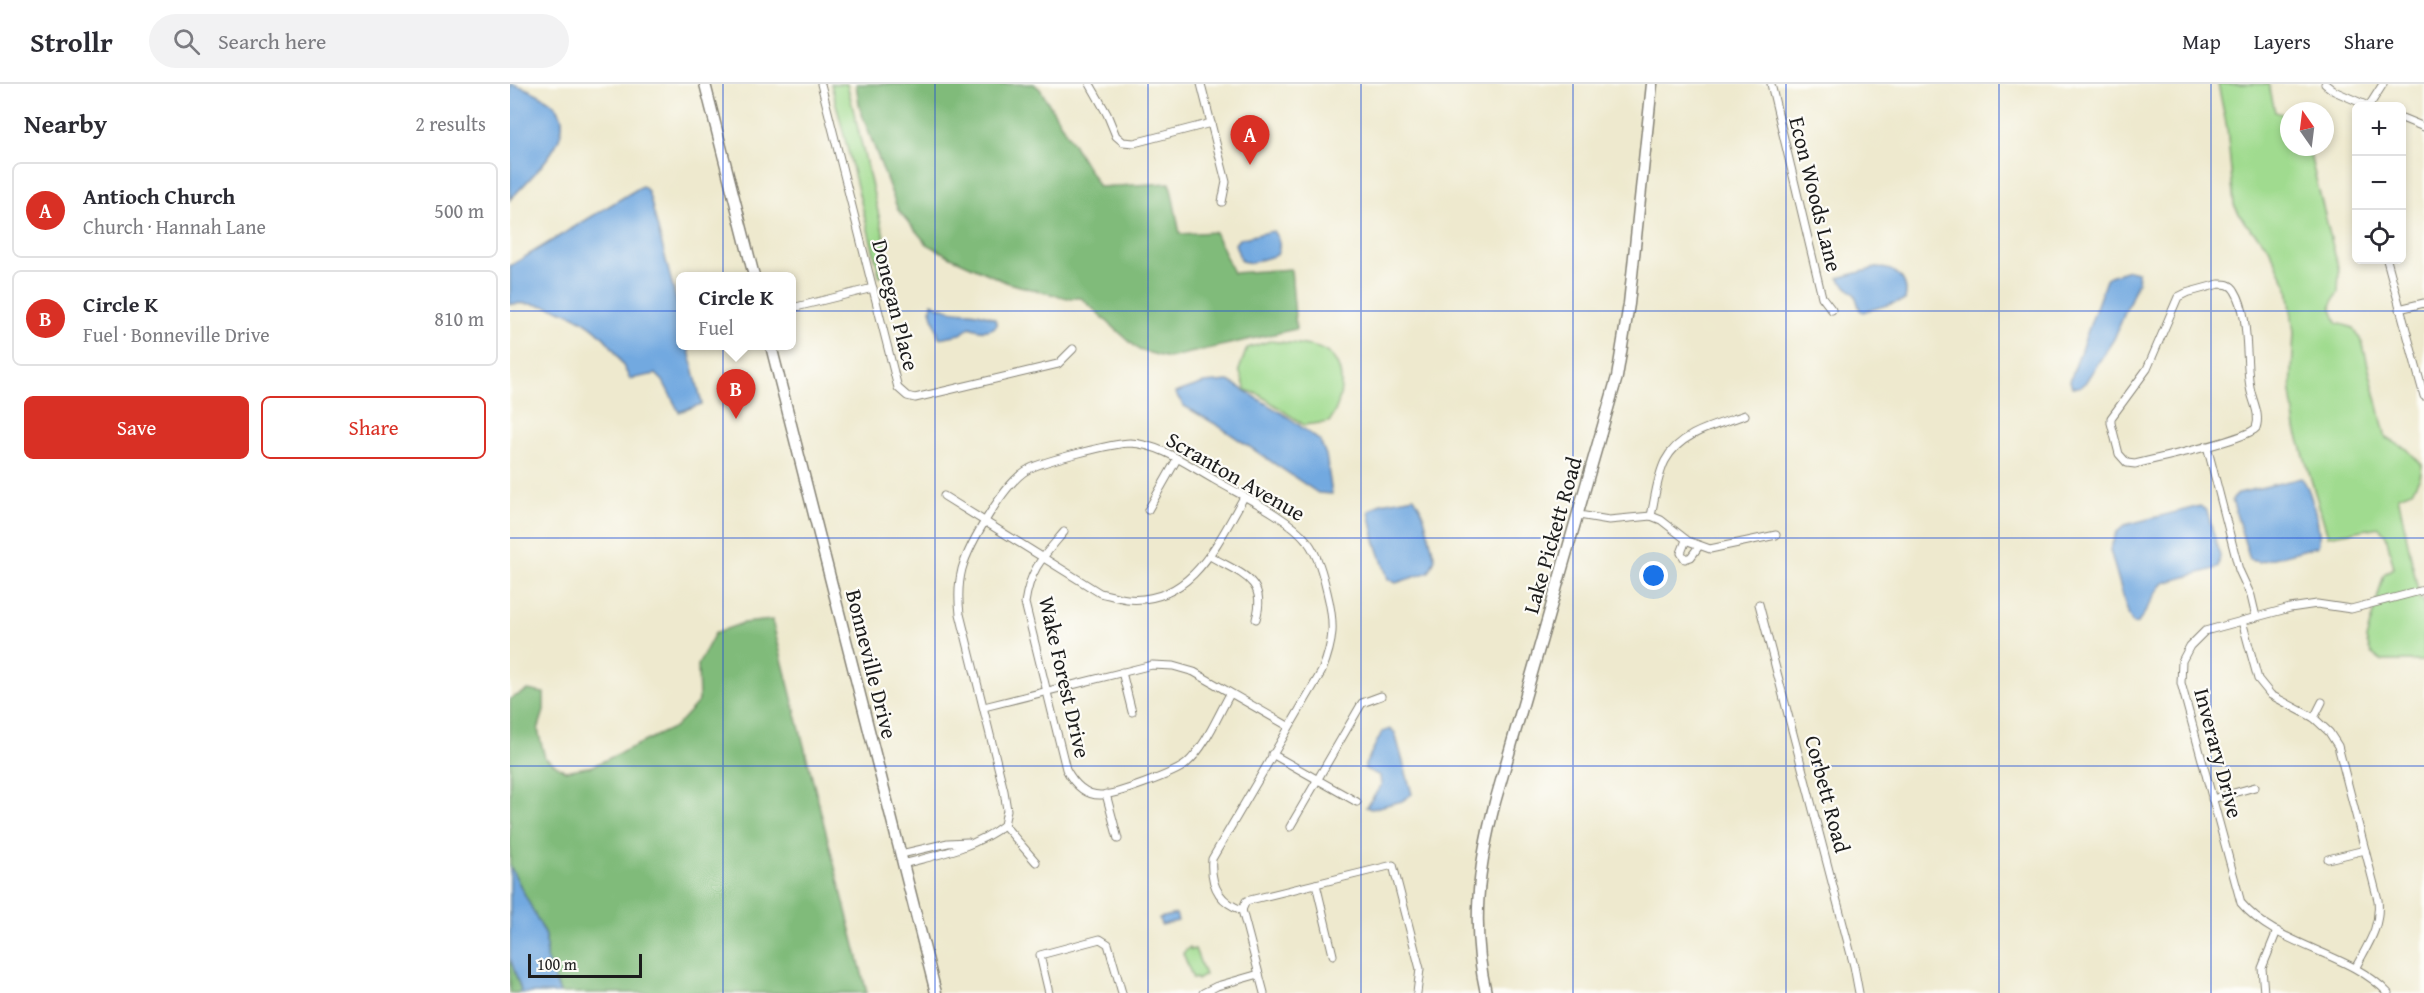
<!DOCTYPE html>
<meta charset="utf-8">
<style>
:root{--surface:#fff;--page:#f2f2f3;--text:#2b2b33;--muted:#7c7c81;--line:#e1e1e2;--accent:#d93025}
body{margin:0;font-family:"Gentium Book Plus",serif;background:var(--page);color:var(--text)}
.controls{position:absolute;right:18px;top:18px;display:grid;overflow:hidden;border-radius:9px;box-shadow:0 3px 9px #0003}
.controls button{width:54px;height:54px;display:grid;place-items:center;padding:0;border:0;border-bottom:2px solid var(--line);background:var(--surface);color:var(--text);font:30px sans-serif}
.compass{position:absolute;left:1770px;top:18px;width:54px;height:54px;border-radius:50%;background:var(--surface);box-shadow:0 3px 9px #0003;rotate:346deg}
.scale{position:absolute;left:18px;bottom:15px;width:114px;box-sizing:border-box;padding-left:6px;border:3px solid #1c1c1c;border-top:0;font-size:16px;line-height:21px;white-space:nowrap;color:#1c1c1c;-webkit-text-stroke:4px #fdfcf7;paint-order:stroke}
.you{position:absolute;left:1144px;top:492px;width:21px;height:21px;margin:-15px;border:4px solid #fff;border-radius:50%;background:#1a73e8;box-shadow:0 0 0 9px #1a73e833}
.badge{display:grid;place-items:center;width:39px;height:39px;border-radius:50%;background:var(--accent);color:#fff;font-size:20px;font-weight:700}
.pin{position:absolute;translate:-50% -50px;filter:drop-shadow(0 2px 3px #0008)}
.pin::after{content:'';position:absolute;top:32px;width:21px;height:18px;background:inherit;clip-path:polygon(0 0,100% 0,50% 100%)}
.popup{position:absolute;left:166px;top:188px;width:120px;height:78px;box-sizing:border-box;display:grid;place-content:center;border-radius:9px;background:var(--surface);filter:drop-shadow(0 2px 4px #0005);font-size:20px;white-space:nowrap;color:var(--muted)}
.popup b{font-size:22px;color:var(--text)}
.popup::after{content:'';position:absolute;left:50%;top:100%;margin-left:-12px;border:12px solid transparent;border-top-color:var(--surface)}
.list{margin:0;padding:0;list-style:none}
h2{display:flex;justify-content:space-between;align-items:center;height:78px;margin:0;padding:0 24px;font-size:26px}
h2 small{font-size:20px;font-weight:400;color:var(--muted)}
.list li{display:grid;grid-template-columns:39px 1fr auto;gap:18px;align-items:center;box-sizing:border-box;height:96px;margin:0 12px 12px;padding:0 12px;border:2px solid var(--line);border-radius:9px}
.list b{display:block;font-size:22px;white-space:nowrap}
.list p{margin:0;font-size:20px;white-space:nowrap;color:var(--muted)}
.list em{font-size:20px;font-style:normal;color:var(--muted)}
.actions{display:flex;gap:12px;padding:18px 24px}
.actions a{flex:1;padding:14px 0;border:2px solid var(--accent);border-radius:9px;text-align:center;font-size:21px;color:var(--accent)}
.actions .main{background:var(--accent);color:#fff}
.icon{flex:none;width:33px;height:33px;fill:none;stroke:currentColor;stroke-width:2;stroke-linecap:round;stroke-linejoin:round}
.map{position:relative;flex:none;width:1914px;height:909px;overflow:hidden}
header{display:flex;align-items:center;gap:36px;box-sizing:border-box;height:84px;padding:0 30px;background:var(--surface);border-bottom:2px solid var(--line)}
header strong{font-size:28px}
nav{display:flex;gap:33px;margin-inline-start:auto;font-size:21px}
.search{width:420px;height:54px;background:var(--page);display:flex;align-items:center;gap:15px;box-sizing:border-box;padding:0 21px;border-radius:33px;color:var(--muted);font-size:22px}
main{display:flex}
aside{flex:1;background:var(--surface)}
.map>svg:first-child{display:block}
</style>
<header>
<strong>Strollr</strong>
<div class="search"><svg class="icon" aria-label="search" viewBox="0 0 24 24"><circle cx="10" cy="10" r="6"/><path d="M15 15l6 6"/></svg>Search here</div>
<nav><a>Map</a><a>Layers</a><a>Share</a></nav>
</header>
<main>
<aside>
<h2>Nearby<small>2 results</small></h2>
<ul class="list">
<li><span class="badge">A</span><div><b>Antioch Church</b><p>Church · Hannah Lane</p></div><em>500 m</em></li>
<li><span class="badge">B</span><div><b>Circle K</b><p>Fuel · Bonneville Drive</p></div><em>810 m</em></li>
</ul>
<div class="actions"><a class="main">Save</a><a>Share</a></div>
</aside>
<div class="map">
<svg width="1914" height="909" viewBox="0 0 1914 909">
<rect width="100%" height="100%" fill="#fdfcf7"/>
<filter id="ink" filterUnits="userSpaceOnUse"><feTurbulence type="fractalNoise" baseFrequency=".0167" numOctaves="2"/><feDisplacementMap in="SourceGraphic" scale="12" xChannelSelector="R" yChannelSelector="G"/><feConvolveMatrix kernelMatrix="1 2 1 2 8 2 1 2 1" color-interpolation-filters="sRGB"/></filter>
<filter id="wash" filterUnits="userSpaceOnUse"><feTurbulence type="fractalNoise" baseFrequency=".008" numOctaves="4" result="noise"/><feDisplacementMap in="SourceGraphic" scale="24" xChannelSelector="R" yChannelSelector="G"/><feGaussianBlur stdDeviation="1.35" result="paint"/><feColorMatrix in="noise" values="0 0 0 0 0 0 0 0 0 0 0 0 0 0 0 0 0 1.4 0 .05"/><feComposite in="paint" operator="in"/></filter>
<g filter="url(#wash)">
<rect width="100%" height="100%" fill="#eee9ce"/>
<g fill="#a0db8f" stroke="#5e7c56" stroke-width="1.5">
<polygon points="321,0 337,0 381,181 370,193"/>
<polygon points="1708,0 1759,0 1765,28 1779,32 1779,63 1798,63 1829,187 1828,208 1821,222 1827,239 1844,244 1853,261 1876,354 1897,365 1912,381 1910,393 1902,407 1888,412 1910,516 1914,515 1914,577 1871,577 1861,569 1856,555 1874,490 1884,484 1876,451 1869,443 1818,452 1786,345 1781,308 1784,248 1778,204 1758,162 1735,139 1724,121 1717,44"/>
<path d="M760 257C775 259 793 259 808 264 840 275 834 317 819 338L794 341 750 311 736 306 729 286 737 264Z"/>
<polygon points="680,863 681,866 685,865 695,891 687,896 686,894 683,895 673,869"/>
</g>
<g fill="#80bb7a" stroke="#4e6c4b" stroke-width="1.5">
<polygon points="346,0 524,0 530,5 589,103 660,99 670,150 705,148 723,189 781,185 786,245 658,274 629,266 571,214 557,214 498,199 441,173 417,160 388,126 350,25"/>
<polygon points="262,536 357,909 50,909 36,874 36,852 0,782 0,615 18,606 34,609 34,627 28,646 35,674 55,687 83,682 165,643 189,617 188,581 205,549 233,539"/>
<polygon points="0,874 11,906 8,909 0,909"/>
</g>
<g fill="#72a9e0" stroke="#47627e" stroke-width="1.5">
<path d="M0 0C13 2 23 7 35 14 82 41 21 92 0 116Z"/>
<path d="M132 102 137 106 140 114 170 231V262H178L192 320 169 328 153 297 146 290 120 295C114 284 108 271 101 262 77 231 38 217 0 220V182Z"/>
<path d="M763 147C770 156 771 161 767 171L741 179 731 177 725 160 729 155Z"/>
<path d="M1366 184C1385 183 1400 195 1395 216L1353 228 1350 226 1345 211 1328 194Z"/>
<polygon points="1619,186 1628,188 1628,197 1604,255 1575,299 1569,303 1562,303 1560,297 1596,196 1600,192"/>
<path d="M422 219C445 233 463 223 485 235L487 241C479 249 469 247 460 243L451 250 429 254 421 226Z"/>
<polygon points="719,297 778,333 810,357 816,371 822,410 808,409 707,341 674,322 665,309 694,299"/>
<path d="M1791 394C1800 400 1813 452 1808 462L1749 478 1740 476 1722 416 1729 409Z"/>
<polygon points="904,413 913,429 925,475 919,488 886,499 878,495 865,456 859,427 871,419"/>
<path d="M1690 422 1697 427 1710 472 1708 484 1654 499C1643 510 1638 526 1628 539L1623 540 1619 533 1600 466 1606 449 1615 441Z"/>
<polygon points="880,645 885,649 902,710 892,717 861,725 856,723 871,702 870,692 855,685 855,681 872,648"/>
<polygon points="0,782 36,852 36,874 50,909 8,909 11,906 0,874"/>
<polygon points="666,830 668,837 651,841 649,834"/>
</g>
</g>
<g filter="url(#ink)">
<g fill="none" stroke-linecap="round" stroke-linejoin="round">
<g stroke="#858275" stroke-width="9">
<g id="street">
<polyline points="311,0 388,304 397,312 405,314 548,280 563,265"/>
<polyline points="580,0 597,30 606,52 613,58 624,59 701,39"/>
<polyline points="691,0 716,98 712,118"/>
<polyline points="1261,0 1312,213 1322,226"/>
<polyline points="1815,0 1824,7 1858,22"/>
<polyline points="1859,22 1873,0"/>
<polyline points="1892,34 1914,43"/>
<polyline points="1877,176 1914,312"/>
<path d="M1709 200C1716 200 1721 200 1725 207 1740 231 1735 275 1740 303 1742 317 1751 330 1746 344 1733 357 1648 374 1625 380L1617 379 1609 370 1601 339V334L1637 285 1668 213 1676 209Z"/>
<polyline points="282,224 363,204"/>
<polyline points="1889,225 1914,219"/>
<polyline points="1697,362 1729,486 1741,512 1746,533"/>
<path d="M434 412 590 509C599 511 608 514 617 515 681 521 707 460 734 413"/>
<polyline points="638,426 667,375"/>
<polyline points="1069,431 1099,436 1141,432 1151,436 1178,457 1200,465 1266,451"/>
<path d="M1141 432C1145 414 1147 393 1155 377 1170 348 1207 341 1235 331"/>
<path d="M554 448C533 473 520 485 515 519L556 685C563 698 573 711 590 711 604 712 665 689 676 680 696 662 707 633 720 610"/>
<polyline points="1176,456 1171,469 1175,475 1181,473 1189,462"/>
<path d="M700 472C730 490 758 495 746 535"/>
<polyline points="1249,520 1344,882 1349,909"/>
<path d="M1732 537 1748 595 1761 611 1804 634 1819 648 1828 662 1868 816C1871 843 1858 860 1846 883"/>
<polyline points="612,588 622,628"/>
<polyline points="474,623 642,581 663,582 684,588 778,642"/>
<polyline points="1804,634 1812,618"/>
<polyline points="762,670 847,718"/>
<polyline points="596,710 608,755"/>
<polyline points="1702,715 1745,703"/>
<polyline points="494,741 526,778"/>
<polyline points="780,743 852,619 871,612"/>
<polyline points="391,770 438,759 458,758"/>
<polyline points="1818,775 1855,766"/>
<path d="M393 780C428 771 466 763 494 741L497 726 494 707 450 530C448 514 448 501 452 485 459 460 496 396 519 385 533 377 605 359 620 359 650 360 678 381 703 395 730 411 779 433 797 457 808 471 813 491 817 508 825 540 824 556 812 587L702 775C700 799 708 818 732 826"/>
<polyline points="806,800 823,871"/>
<polyline points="732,826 736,817 883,781 910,885 907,909"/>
<polyline points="732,826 754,909"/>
<polyline points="539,909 530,871 590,855 598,860 612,909"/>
<polyline points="693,909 707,902 749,890"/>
<polyline points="1754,909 1752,884 1767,847"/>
<path d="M1878 909C1838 867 1769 864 1731 819L1671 599 1672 577 1680 562 1695 547 1780 524 1807 520 1841 525 1914 506"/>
</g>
</g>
<g stroke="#858275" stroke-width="13">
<g id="secondary">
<polyline points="195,0 244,192"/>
<polyline points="261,262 426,909"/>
<path d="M976 909C961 843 968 783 985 718L1107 293 1119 220 1142 0"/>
</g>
</g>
<use href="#street" stroke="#fff" stroke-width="7"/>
<use href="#secondary" stroke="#fff" stroke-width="10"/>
</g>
</g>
<path fill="none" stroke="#1d4ed8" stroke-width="1.5" stroke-opacity="0.55" d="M213 0V909M425 0V909M638 0V909M851 0V909M1063 0V909M1276 0V909M1489 0V909M1701 0V909M0 227H1914M0 454H1914M0 682H1914"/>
<g text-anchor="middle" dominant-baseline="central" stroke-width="4.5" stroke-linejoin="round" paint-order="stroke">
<g font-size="22" fill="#1c1c1c" stroke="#fdfcf7">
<text transform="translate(1306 110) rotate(76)">Econ Woods Lane</text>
<text transform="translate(386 221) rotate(76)">Donegan Place</text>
<text transform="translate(726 392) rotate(30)">Scranton Avenue</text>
<text transform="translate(1042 451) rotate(-74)">Lake Pickett Road</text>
<text transform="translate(362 580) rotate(76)">Bonneville Drive</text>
<text transform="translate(555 593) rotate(77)">Wake Forest Drive</text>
<text transform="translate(1709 669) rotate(75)">Inverary Drive</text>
<text transform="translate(1318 710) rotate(75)">Corbett Road</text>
</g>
</g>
</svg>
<div class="controls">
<button>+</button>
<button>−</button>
<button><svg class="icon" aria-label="locate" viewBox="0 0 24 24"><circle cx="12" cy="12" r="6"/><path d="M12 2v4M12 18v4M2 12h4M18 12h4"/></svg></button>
</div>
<svg class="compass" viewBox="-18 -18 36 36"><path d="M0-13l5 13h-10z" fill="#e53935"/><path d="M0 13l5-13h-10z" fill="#7c7c81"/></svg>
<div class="scale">100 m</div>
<div class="you"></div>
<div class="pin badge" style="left:740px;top:81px">A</div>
<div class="pin badge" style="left:226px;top:335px">B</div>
<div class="popup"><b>Circle K</b>Fuel</div>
</div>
</main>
